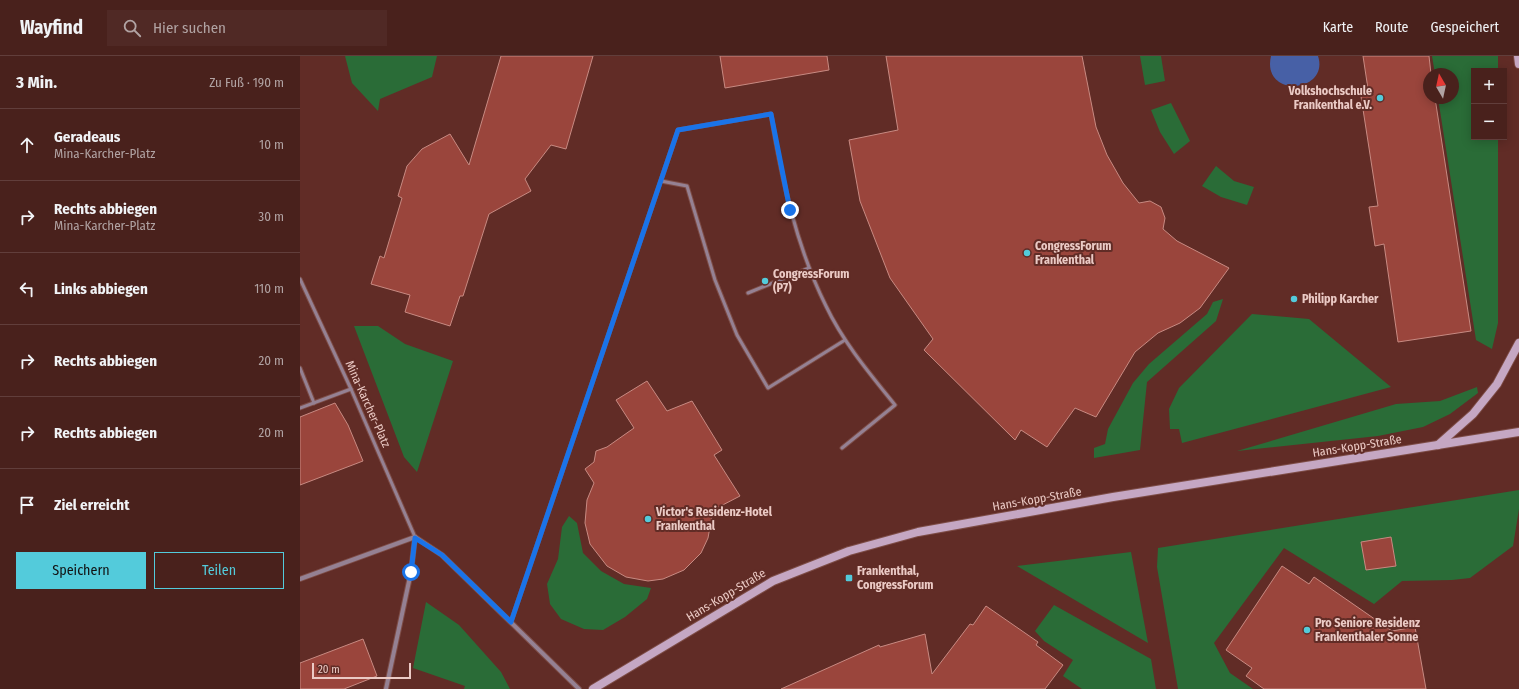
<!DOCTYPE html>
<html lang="de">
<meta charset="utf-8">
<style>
:root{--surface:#49211c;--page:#502925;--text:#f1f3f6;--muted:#b1a3a3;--line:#613e3b;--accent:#53cbdb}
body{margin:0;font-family:"Fira Sans Condensed",sans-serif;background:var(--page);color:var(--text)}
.controls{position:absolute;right:12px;top:12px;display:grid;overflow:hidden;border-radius:0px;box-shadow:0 2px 10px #0003}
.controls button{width:36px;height:36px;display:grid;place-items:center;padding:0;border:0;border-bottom:1px solid var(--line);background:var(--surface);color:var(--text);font:20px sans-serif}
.compass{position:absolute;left:1123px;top:12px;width:36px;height:36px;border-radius:50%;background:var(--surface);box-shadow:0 2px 10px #0003;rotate:351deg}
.scale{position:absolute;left:12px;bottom:10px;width:99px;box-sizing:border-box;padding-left:4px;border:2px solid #ebcac5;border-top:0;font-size:11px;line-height:14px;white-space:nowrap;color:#ebcac5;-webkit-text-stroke:3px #612c26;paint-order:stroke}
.stop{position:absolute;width:12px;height:12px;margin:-9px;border:3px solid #1a73e8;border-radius:50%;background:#fff}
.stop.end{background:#1a73e8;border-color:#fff;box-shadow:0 1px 4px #0008}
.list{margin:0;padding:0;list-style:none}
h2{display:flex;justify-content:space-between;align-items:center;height:52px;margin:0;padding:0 16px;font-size:17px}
h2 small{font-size:13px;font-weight:400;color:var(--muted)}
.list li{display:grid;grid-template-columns:26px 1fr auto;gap:12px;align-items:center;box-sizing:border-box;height:72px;padding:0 16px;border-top:1px solid var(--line)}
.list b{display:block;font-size:15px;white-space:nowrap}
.list p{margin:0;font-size:13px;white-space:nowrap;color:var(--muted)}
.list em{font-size:13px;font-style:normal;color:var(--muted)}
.actions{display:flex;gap:8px;padding:12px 16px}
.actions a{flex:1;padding:9px 0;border:1px solid var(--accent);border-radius:0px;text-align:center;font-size:14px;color:var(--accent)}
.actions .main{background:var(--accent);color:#111}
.icon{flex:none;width:22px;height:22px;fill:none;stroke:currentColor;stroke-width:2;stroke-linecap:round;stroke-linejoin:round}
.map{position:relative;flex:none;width:1219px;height:633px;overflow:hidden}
header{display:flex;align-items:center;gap:24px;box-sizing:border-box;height:56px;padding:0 20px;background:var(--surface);border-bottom:1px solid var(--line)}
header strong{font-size:19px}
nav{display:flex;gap:22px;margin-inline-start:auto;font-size:14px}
.search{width:280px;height:36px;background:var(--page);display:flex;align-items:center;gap:10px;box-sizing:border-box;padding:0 14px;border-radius:0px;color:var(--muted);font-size:15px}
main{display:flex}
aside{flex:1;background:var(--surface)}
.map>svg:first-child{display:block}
</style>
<header>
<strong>Wayfind</strong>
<div class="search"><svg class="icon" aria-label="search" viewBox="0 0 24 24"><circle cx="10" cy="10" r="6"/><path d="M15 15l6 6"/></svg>Hier suchen</div>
<nav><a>Karte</a><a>Route</a><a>Gespeichert</a></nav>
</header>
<main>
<aside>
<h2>3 Min.<small>Zu Fuß · 190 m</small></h2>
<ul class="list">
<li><svg class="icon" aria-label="ahead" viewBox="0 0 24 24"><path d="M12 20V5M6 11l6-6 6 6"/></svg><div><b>Geradeaus</b><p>Mina-Karcher-Platz</p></div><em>10 m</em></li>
<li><svg class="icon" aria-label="right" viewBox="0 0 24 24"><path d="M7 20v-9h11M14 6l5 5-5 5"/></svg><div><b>Rechts abbiegen</b><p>Mina-Karcher-Platz</p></div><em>30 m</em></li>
<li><svg class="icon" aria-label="left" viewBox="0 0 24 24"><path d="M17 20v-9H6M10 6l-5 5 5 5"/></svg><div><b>Links abbiegen</b></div><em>110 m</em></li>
<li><svg class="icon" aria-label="right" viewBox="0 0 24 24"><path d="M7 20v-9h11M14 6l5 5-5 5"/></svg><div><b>Rechts abbiegen</b></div><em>20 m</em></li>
<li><svg class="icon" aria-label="right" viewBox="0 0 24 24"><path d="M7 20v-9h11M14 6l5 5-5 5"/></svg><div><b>Rechts abbiegen</b></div><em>20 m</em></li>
<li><svg class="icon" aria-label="arrive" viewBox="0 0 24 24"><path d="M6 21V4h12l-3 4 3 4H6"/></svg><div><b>Ziel erreicht</b></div></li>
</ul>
<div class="actions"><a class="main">Speichern</a><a>Teilen</a></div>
</aside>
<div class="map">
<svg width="1219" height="633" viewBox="0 0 1219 633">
<rect width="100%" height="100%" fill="#612c26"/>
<g fill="#2a6c37">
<polygon points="45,0 137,0 132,21 80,43 78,55 52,27"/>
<polygon points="840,0 861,0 865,25 845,29"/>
<polygon points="1132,0 1198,0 1198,15 1174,15 1174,81 1198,81 1198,267 1192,293 1176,284 1138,42 1153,42 1153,18 1135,18"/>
<polygon points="871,47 890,85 874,98 860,76 851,54"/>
<polygon points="916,110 934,125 954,131 947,149 921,141 902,130"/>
<polygon points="923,243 916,265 847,326 840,394 794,402 794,392 805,388 808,373 833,327 849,308 907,258 913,246"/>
<polygon points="952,258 1009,263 1091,331 882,387 879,373 870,373 869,353 879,332"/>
<polygon points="54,270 78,270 105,288 153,305 117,416 104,401"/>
<polygon points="1177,331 1178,337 1150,358 1123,371 1078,380 937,395 1096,348 1140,345"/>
<polygon points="1219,434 1219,453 1213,490 1170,522 1152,524 1102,525 1074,548 984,492 914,587 930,617 953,633 878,633 857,511 858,492"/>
<polygon points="269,460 277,467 283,497 301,515 324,528 351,532 347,543 325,561 303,574 284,573 261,563 250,548 247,528 258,503 262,471"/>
<polygon points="831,496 848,587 717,510"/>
<polygon points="126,546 159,569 201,616 210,633 164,633 165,630 113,612"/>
<polygon points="754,549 851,603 856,633 782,633 763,620 773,604 744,585 735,575"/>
</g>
<path fill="#4760a6" d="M971 0H1018C1030 37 961 43 971 0Z"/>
<g fill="#9a453c" stroke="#c88a82">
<polygon points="201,0 293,0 266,93 251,89 225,123 231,135 189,158 163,240 160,240 150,270 105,256 110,239 71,228 80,200 84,202 102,142 98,140 107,110 122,93 150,78 169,109"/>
<polygon points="420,0 527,0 529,14 425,32"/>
<polygon points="586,0 782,0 796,71 807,99 823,127 839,147 850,145 861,151 865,162 863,173 877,185 929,212 900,252 880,267 858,277 835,296 796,361 775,352 747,391 721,374 715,384 624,294 633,283 590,222 560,145 549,84 598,74"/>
<polygon points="1063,0 1129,0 1131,18 1129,18 1129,42 1135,42 1171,275 1098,286 1084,188 1075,190 1069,151 1078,150 1060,34 1068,33"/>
<polygon points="347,325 367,355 392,345 422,394 414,399 440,440 413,454 408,482 401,497 384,514 363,523 348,525 326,521 307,510 290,488 285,467 287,444 294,427 285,413 294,406 296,395 307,391 334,372 316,344"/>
<polygon points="35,347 48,369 63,405 0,429 0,361"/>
<polygon points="1091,481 1096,510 1066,514 1061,486"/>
<polygon points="982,510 1009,528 1014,521 1092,575 1115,571 1126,633 964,633 946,620 952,612 926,594"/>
<polygon points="686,550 738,586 736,589 763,609 745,633 481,633 579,589 580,591 625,578 632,618 670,568 673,569"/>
<polygon points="63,583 77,620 44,633 0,633 0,607"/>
</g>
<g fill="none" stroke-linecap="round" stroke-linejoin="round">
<g stroke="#7d4c46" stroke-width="5">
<g id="lane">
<polyline points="361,125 387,130 415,224 437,279 468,332 545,284"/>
<polyline points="0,223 51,333 115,481"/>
<polyline points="448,237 509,212"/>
<polyline points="0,312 14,347"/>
<polyline points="0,352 51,333"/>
<path d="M211 566 378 74 471 58C482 124 496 190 526 250 543 286 570 318 595 349L542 392"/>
</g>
</g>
<g stroke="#7d4c46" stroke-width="6">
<g id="street">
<polyline points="115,481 142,499 279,633"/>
<polyline points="0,523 115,481"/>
<polyline points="86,633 111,516 115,481"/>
</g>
</g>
<g stroke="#7d4c46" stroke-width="10">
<g id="secondary">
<polyline points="1218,0 1219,8"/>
<polyline points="1138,389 1173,358 1197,328 1219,287"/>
<polyline points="293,633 473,525 549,495 618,476 813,441 1219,376"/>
</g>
</g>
<use href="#lane" stroke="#958193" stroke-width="3"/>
<use href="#street" stroke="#958193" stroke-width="4"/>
<use href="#secondary" stroke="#c5a7c3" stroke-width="8"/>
</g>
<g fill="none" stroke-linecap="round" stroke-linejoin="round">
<polyline stroke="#1a73e8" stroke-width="5" points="111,516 115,482 142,499 211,566 378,74 471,58 490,154"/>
</g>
<g fill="#53cbdb" stroke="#612c26" stroke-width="1.5">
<circle cx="1080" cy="42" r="4"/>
<circle cx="727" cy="197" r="4"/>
<circle cx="465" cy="225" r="4"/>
<circle cx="994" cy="243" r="4"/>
<circle cx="348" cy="463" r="4"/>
<rect x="545" y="518" width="8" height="8" rx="2"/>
<circle cx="1007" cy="574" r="4"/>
</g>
<g text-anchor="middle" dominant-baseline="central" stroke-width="4" stroke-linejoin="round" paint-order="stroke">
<g font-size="12" font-weight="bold" fill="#ebcac5" stroke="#612c26" text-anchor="start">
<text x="1072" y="35" text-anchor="end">Volkshochschule<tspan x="1072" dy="14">Frankenthal e.V.</tspan></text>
<text x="735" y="190">CongressForum<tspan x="735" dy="14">Frankenthal</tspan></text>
<text x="473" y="218">CongressForum<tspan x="473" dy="14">(P7)</tspan></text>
<text x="1002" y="243">Philipp Karcher</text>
<text x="356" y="456">Victor's Residenz-Hotel<tspan x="356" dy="14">Frankenthal</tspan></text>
<text x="557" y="515">Frankenthal,<tspan x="557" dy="14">CongressForum</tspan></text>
<text x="1015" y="567">Pro Seniore Residenz<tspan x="1015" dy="14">Frankenthaler Sonne</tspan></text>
</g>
<g font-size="12" fill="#ebcac5" stroke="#612c26">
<text transform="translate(68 348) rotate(66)">Mina-Karcher-Platz</text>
<text transform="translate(1057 390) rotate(-9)">Hans-Kopp-Straße</text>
<text transform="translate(737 443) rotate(-10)">Hans-Kopp-Straße</text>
<text transform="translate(426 539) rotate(-31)">Hans-Kopp-Straße</text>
</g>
</g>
</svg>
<div class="controls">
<button>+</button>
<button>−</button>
</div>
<svg class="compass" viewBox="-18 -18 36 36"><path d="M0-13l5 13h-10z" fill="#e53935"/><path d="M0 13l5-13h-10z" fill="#b1a3a3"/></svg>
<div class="scale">20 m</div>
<div class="stop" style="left:111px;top:516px"></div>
<div class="stop end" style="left:490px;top:154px"></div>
</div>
</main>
